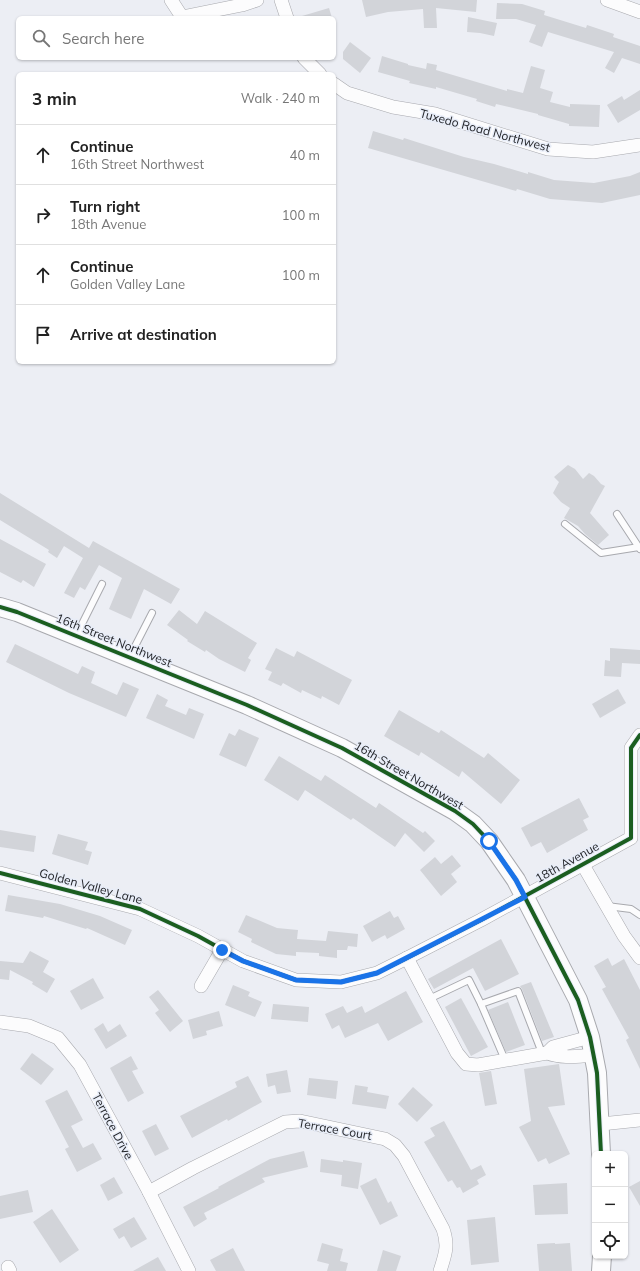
<!DOCTYPE html>
<meta charset="utf-8">
<style>
:root{--surface:#fff;--page:#f2f2f2;--text:#222;--muted:#767676;--line:#e0e0e0}
body{margin:0;font-family:Mulish,sans-serif;background:var(--page);color:var(--text)}
.controls{position:absolute;right:12px;bottom:12px;display:grid;overflow:hidden;border-radius:6px;box-shadow:0 1px 3px #0004}
.controls button{width:36px;height:36px;display:grid;place-items:center;padding:0;border:0;border-bottom:1px solid var(--line);background:var(--surface);color:var(--text);font:20px sans-serif}
.stop{position:absolute;width:12px;height:12px;margin:-9px;border:3px solid #1a73e8;border-radius:50%;background:#fff}
.stop.end{background:#1a73e8;border-color:#fff;box-shadow:0 1px 4px #0008}
.list{margin:0;padding:0;list-style:none}
h2{display:flex;justify-content:space-between;align-items:center;height:52px;margin:0;padding:0 16px;font-size:17px}
h2 small{font-size:13px;font-weight:400;color:var(--muted)}
.list li{display:grid;grid-template-columns:26px 1fr auto;gap:12px;align-items:center;box-sizing:border-box;height:60px;padding:0 16px;border-top:1px solid var(--line)}
.list b{display:block;font-size:15px;white-space:nowrap}
.list p{margin:0;font-size:13px;white-space:nowrap;color:var(--muted)}
.list em{font-size:13px;font-style:normal;color:var(--muted)}
.icon{flex:none;width:22px;height:22px;fill:none;stroke:currentColor;stroke-width:2;stroke-linecap:round;stroke-linejoin:round}
.map{position:relative;flex:none;width:640px;height:1271px;overflow:hidden}
.search{position:absolute;background:var(--surface);box-shadow:0 1px 3px #0004;left:16px;top:16px;width:320px;height:44px;display:flex;align-items:center;gap:10px;box-sizing:border-box;padding:0 14px;border-radius:6px;color:var(--muted);font-size:15px}
.panel{position:absolute;background:var(--surface);box-shadow:0 1px 3px #0004;left:16px;top:72px;width:320px;height:292px;border-radius:6px}
.map>svg:first-child{display:block}
</style>
<div class="map">
<svg width="640" height="1271" viewBox="0 0 640 1271">
<rect width="100%" height="100%" fill="#eceef4"/>
<g fill="#d2d4d9">
<polygon points="362,0 477,0 476,12 436,8 437,28 424,28 423,9 388,12 366,17"/>
<polygon points="497,3 522,4 545,11 544,15 586,28 587,25 614,34 613,37 640,46 640,64 622,58 614,73 605,68 614,52 548,32 542,47 529,42 536,25 516,19 496,19"/>
<polygon points="329,8 332,18 302,18 302,16"/>
<polygon points="468,17 497,23 494,36 480,33 467,32"/>
<polygon points="350,42 371,58 360,73 343,59 343,52"/>
<polygon points="382,56 408,64 408,65 426,69 427,63 437,65 436,70 507,91 507,89 523,93 531,66 545,70 540,88 553,92 550,102 570,107 570,104 600,105 599,127 569,126 569,124 538,115 538,114 496,104 495,107 476,101 477,99 436,87 436,89 409,83 410,81 378,72"/>
<polygon points="640,90 640,110 618,123 607,105 622,96 624,100"/>
<polygon points="373,131 403,140 404,138 464,157 494,164 528,174 528,172 554,180 594,183 630,176 640,172 640,195 602,203 550,199 517,189 516,191 368,148"/>
<polygon points="568,465 575,469 583,479 589,473 594,476 601,484 605,486 590,513 609,535 598,545 585,534 578,526 564,518 570,508 561,502 553,493 559,482 554,477"/>
<polygon points="0,493 89,548 93,541 180,589 171,604 144,589 131,619 109,609 122,578 99,565 85,590 80,587 74,598 64,593 83,558 64,546 57,558 48,552 49,550 0,520"/>
<polygon points="0,539 46,564 34,587 23,580 21,583 0,572"/>
<polygon points="179,610 197,624 205,611 257,643 248,658 251,660 245,672 219,659 206,650 205,652 187,641 188,640 167,625"/>
<polygon points="15,644 78,674 82,666 95,672 91,683 117,695 123,682 139,689 126,717 69,693 6,662"/>
<polygon points="276,648 294,657 297,651 352,680 339,705 322,696 321,699 302,690 301,693 283,683 281,686 268,680 272,672 265,669"/>
<polygon points="610,648 640,650 640,664 622,663 621,677 604,676 605,660 610,661"/>
<polygon points="618,689 626,703 600,718 592,704"/>
<polygon points="157,694 168,700 165,706 186,715 189,708 204,714 194,739 146,718"/>
<polygon points="399,710 439,733 441,730 484,758 488,753 520,780 501,804 462,771 459,777 421,752 419,756 384,736"/>
<polygon points="239,729 259,738 246,767 219,755 229,733 235,736"/>
<polygon points="279,756 321,781 325,775 376,808 379,803 423,833 425,831 435,841 424,852 405,833 395,847 353,818 351,820 305,790 298,801 264,780"/>
<polygon points="579,798 589,817 583,820 588,830 547,853 541,842 531,847 521,828"/>
<polygon points="0,830 36,836 34,852 0,847"/>
<polygon points="58,834 88,842 85,850 92,852 88,865 52,854"/>
<polygon points="452,855 461,866 451,874 457,882 441,896 420,870 435,857 441,864"/>
<polygon points="8,895 60,904 100,916 132,930 125,945 87,928 86,929 44,916 43,918 5,911"/>
<polygon points="390,911 394,918 398,916 405,929 387,939 385,935 372,942 363,926"/>
<polygon points="246,915 277,928 298,930 297,939 326,941 328,931 358,934 357,947 348,946 347,950 337,950 337,958 319,956 319,953 296,952 296,956 276,954 251,942 252,939 238,932"/>
<polygon points="501,939 519,974 485,991 473,968 434,989 428,979"/>
<polygon points="30,951 49,961 43,972 55,979 47,993 32,984 33,982 10,970 9,980 0,979 0,961 23,963"/>
<polygon points="608,958 612,966 624,959 640,990 640,1069 626,1040 629,1038 602,989 606,987 594,966"/>
<polygon points="93,978 104,998 81,1010 70,991"/>
<polygon points="531,982 554,1037 542,1041 522,989 520,986"/>
<polygon points="233,985 250,992 248,996 262,1002 255,1017 225,1005"/>
<polygon points="158,990 183,1021 170,1032 155,1013 159,1010 149,997"/>
<polygon points="406,991 423,1022 388,1041 378,1023 345,1038 339,1025 332,1029 325,1014 343,1006 347,1013 362,1006 365,1013"/>
<polygon points="461,998 488,1047 471,1056 445,1007"/>
<polygon points="508,1002 525,1045 506,1052 488,1010"/>
<polygon points="273,1004 309,1007 308,1022 271,1019"/>
<polygon points="219,1011 223,1026 206,1031 207,1035 193,1039 188,1020"/>
<polygon points="103,1023 108,1032 120,1024 127,1036 106,1049 94,1029"/>
<polygon points="32,1053 54,1069 41,1085 20,1069"/>
<polygon points="131,1056 138,1069 132,1071 144,1093 128,1102 110,1068"/>
<polygon points="559,1064 565,1105 548,1107 570,1154 549,1164 546,1158 538,1162 519,1127 531,1121 524,1069"/>
<polygon points="287,1070 291,1092 277,1094 275,1085 268,1087 266,1074"/>
<polygon points="491,1071 497,1104 485,1106 479,1073"/>
<polygon points="248,1076 262,1102 228,1121 227,1119 192,1138 180,1116 237,1087 235,1082"/>
<polygon points="309,1078 338,1081 336,1099 307,1095"/>
<polygon points="355,1085 368,1087 367,1092 389,1096 386,1109 352,1104"/>
<polygon points="413,1087 433,1105 417,1122 398,1104"/>
<polygon points="67,1090 83,1120 71,1126 83,1148 93,1143 102,1159 77,1172 65,1149 69,1147 45,1101"/>
<polygon points="444,1121 471,1170 481,1165 486,1175 477,1180 479,1184 463,1193 460,1187 457,1188 452,1180 448,1182 424,1142 435,1136 430,1128"/>
<polygon points="156,1124 169,1149 155,1156 142,1131"/>
<polygon points="304,1151 308,1167 262,1178 265,1182 204,1213 207,1219 194,1227 183,1207 219,1188 218,1187 270,1159"/>
<polygon points="321,1159 343,1162 343,1160 362,1163 358,1189 341,1186 342,1175 320,1172"/>
<polygon points="114,1177 123,1193 108,1201 100,1185"/>
<polygon points="376,1178 388,1203 391,1201 398,1216 380,1225 360,1186"/>
<polygon points="640,1181 640,1206 629,1187"/>
<polygon points="567,1183 568,1214 535,1215 533,1185"/>
<polygon points="28,1190 33,1212 0,1219 0,1196"/>
<polygon points="52,1209 79,1250 60,1263 33,1222"/>
<polygon points="134,1217 147,1239 131,1248 124,1236 119,1239 113,1229"/>
<polygon points="495,1217 499,1262 471,1265 467,1220"/>
<polygon points="322,1243 343,1249 340,1261 348,1263 346,1271 327,1271 329,1264 317,1261"/>
<polygon points="555,1243 555,1244 570,1243 572,1271 539,1271 537,1244"/>
<polygon points="233,1248 245,1271 216,1271 210,1260"/>
<polygon points="383,1250 401,1256 396,1271 377,1271"/>
<polygon points="158,1257 166,1271 133,1271"/>
</g>
<g fill="none" stroke-linecap="round" stroke-linejoin="round">
<g stroke="#a8a9ae" stroke-width="8">
<g id="lane">
<polyline points="617,514 640,549"/>
<polyline points="565,524 601,553 639,547"/>
<polyline points="77,634 102,584"/>
<polyline points="130,656 152,613"/>
<polyline points="607,906 631,909 640,915"/>
<polyline points="429,999 469,980 481,1004 505,1060"/>
<polyline points="481,1004 518,991 542,1053"/>
</g>
</g>
<g stroke="#a8a9ae" stroke-width="14">
<g id="street">
<polyline points="171,0 182,17 242,5 257,0"/>
<polyline points="281,0 287,18"/>
<polyline points="607,0 640,12"/>
<polyline points="304,58 320,74"/>
<polyline points="334,84 347,93 393,107 435,114 548,149 593,152 640,145"/>
<polyline points="583,865 624,936 640,958"/>
<polyline points="0,873 140,909 198,936 243,961 296,980 341,982 377,973 407,958 481,920 631,838 631,748 640,735"/>
<path d="M407 958 457 1053 466 1064 478 1065 547 1053C563 1059 578 1056 594 1055"/>
<polyline points="201,986 222,950"/>
<polyline points="0,1022 29,1026 58,1038 80,1065 149,1192 189,1271"/>
<polyline points="547,1053 553,1047 590,1037"/>
<polyline points="601,1124 640,1120"/>
<path d="M149 1192 193 1168 285 1122 300 1121 385 1139 395 1145 404 1156 443 1229C449 1246 445 1255 440 1271"/>
<polyline points="8,1267 10,1271"/>
</g>
</g>
<g stroke="#a8a9ae" stroke-width="20">
<g id="secondary">
<polyline points="0,607 17,612 247,705 342,748 455,811 473,824 489,841 516,880 578,1000 590,1037 597,1073 601,1154"/>
<polyline points="601,1271 602,1256"/>
</g>
</g>
<use href="#lane" stroke="#fcfcfd" stroke-width="6"/>
<use href="#street" stroke="#fcfcfd" stroke-width="13"/>
<use href="#secondary" stroke="#fcfcfd" stroke-width="18"/>
<g stroke="#e8edf8" stroke-width="6">
<g id="cycleway">
<polyline points="0,607 17,612 247,705 342,748 455,811 473,824 489,841 516,880 578,1000 590,1037 597,1073 601,1154"/>
<polyline points="0,873 140,909 198,936 243,961 296,980 341,982 377,973 407,958 481,920 631,838 631,748 640,735"/>
</g>
</g>
<use href="#cycleway" stroke="#1b5e20" stroke-width="4"/>
</g>
<g fill="none" stroke-linecap="round" stroke-linejoin="round">
<polyline stroke="#1a73e8" stroke-width="5" points="222,950 243,961 296,980 341,982 377,973 525,897 516,880 489,841"/>
</g>
<g text-anchor="middle" dominant-baseline="central" stroke-width="3" stroke-linejoin="round" paint-order="stroke">
<g font-size="12" fill="#232529" stroke="#e8edf8">
<text transform="translate(485 130) rotate(15)">Tuxedo Road Northwest</text>
<text transform="translate(114 640) rotate(22)">16th Street Northwest</text>
<text transform="translate(409 775) rotate(30)">16th Street Northwest</text>
<text transform="translate(567 862) rotate(-29)">18th Avenue</text>
<text transform="translate(91 886) rotate(15)">Golden Valley Lane</text>
<text transform="translate(113 1126) rotate(62)">Terrace Drive</text>
<text transform="translate(335 1129) rotate(10)">Terrace Court</text>
</g>
</g>
</svg>
<div class="controls">
<button>+</button>
<button>−</button>
<button><svg class="icon" aria-label="locate" viewBox="0 0 24 24"><circle cx="12" cy="12" r="6"/><path d="M12 2v4M12 18v4M2 12h4M18 12h4"/></svg></button>
</div>
<div class="stop" style="left:489px;top:841px"></div>
<div class="stop end" style="left:222px;top:950px"></div>
<div class="search"><svg class="icon" aria-label="search" viewBox="0 0 24 24"><circle cx="10" cy="10" r="6"/><path d="M15 15l6 6"/></svg>Search here</div>
<section class="panel">
<h2>3 min<small>Walk · 240 m</small></h2>
<ul class="list">
<li><svg class="icon" aria-label="ahead" viewBox="0 0 24 24"><path d="M12 20V5M6 11l6-6 6 6"/></svg><div><b>Continue</b><p>16th Street Northwest</p></div><em>40 m</em></li>
<li><svg class="icon" aria-label="right" viewBox="0 0 24 24"><path d="M7 20v-9h11M14 6l5 5-5 5"/></svg><div><b>Turn right</b><p>18th Avenue</p></div><em>100 m</em></li>
<li><svg class="icon" aria-label="ahead" viewBox="0 0 24 24"><path d="M12 20V5M6 11l6-6 6 6"/></svg><div><b>Continue</b><p>Golden Valley Lane</p></div><em>100 m</em></li>
<li><svg class="icon" aria-label="arrive" viewBox="0 0 24 24"><path d="M6 21V4h12l-3 4 3 4H6"/></svg><div><b>Arrive at destination</b></div></li>
</ul>
</section>
</div>
